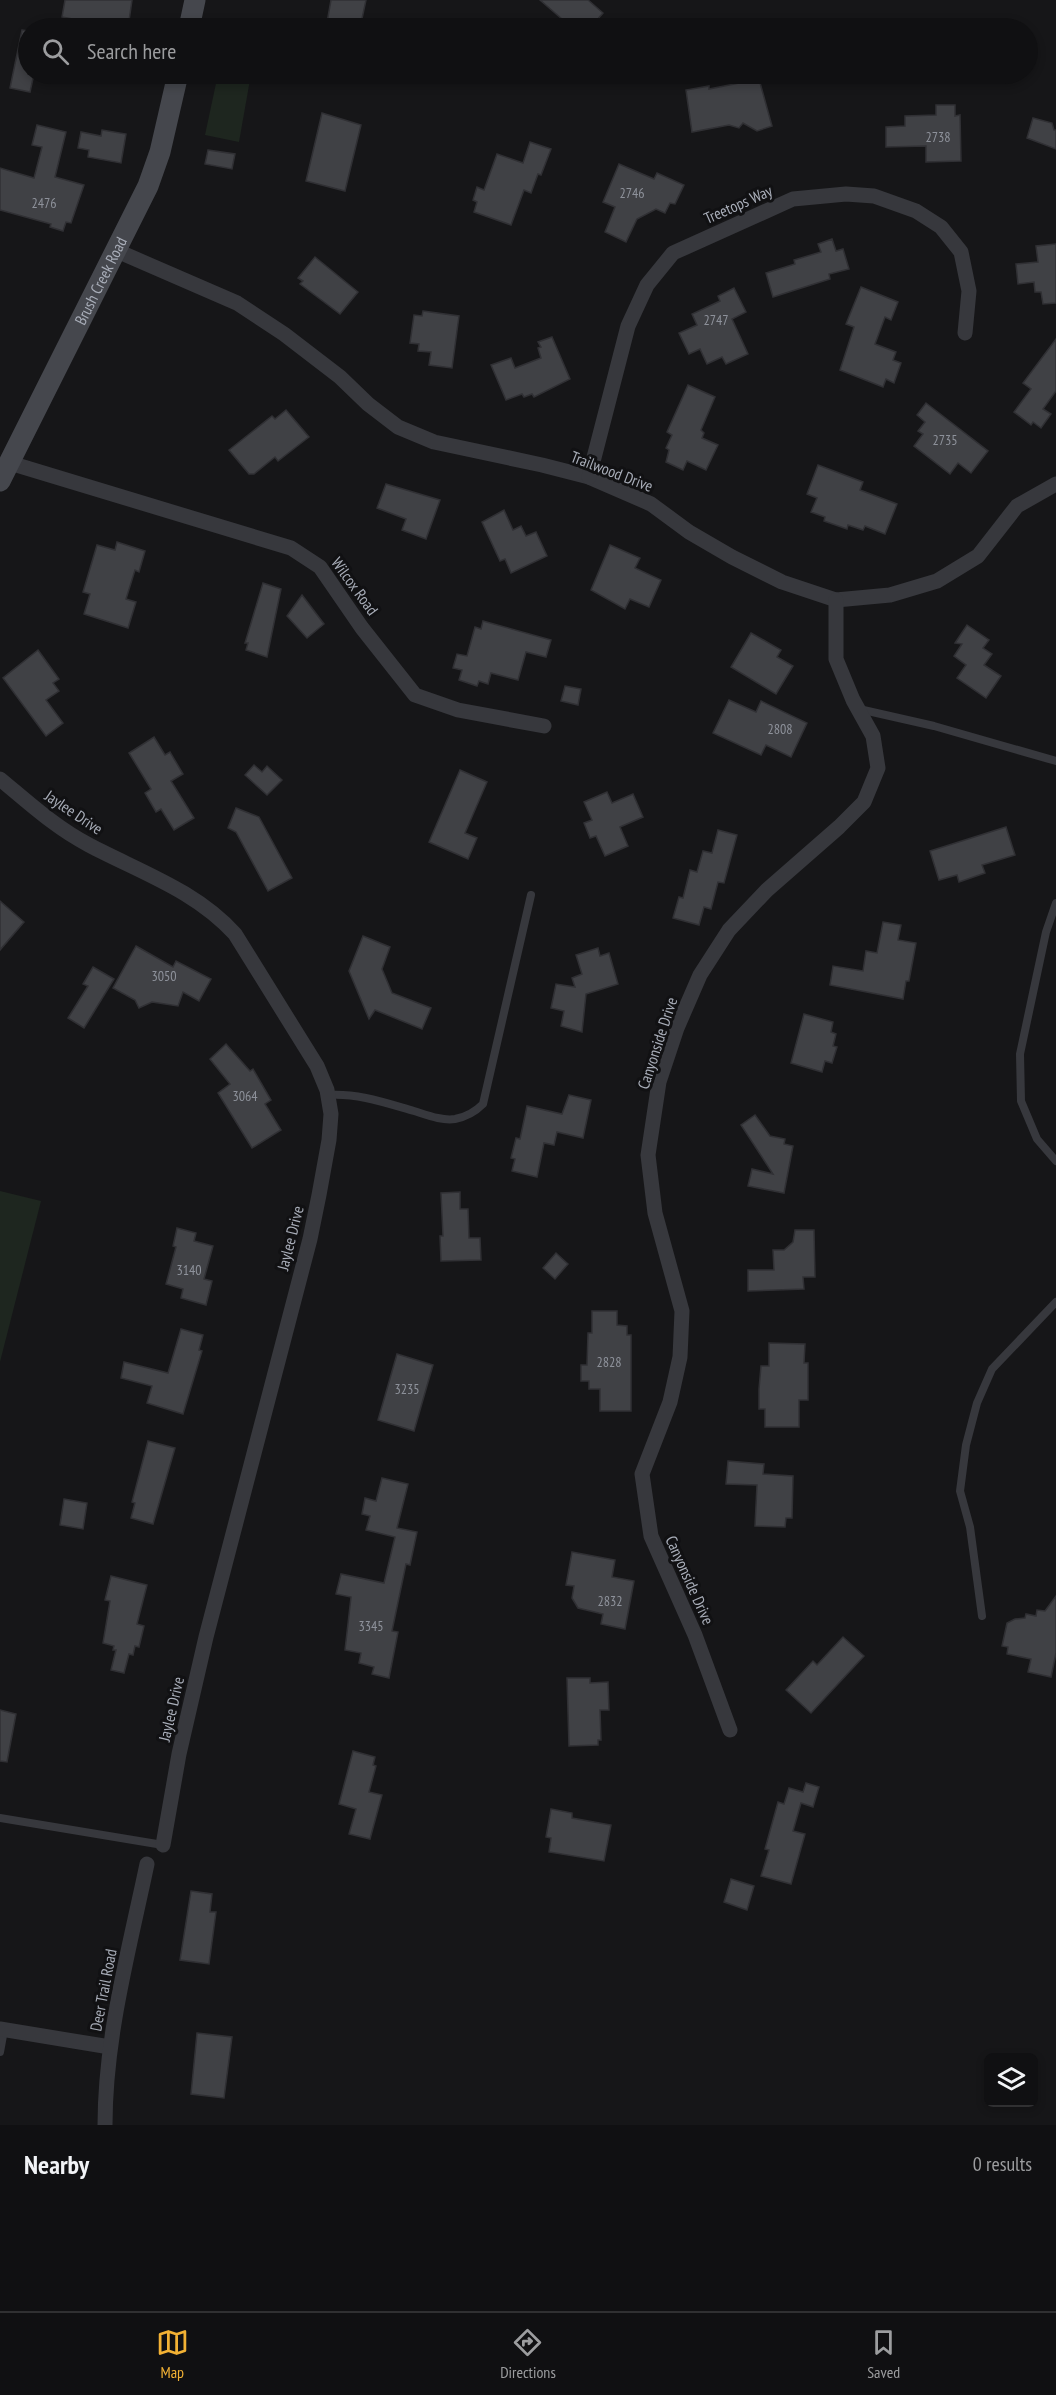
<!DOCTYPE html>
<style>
:root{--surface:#101012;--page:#19191b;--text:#f1f3f6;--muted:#9c9d9f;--line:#303032;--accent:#f2b134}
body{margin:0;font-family:"PT Sans Narrow",sans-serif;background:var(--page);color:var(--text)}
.controls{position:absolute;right:18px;bottom:18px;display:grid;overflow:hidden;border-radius:9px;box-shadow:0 3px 9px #0003}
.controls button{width:54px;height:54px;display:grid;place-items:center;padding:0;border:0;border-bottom:2px solid var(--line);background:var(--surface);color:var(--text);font:30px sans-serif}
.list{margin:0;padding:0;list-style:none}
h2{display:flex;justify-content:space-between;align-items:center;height:78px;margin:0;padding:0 24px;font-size:26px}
h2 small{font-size:20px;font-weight:400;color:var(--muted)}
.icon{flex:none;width:33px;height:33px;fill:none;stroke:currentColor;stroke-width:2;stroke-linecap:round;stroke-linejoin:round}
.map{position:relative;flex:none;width:1056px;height:2125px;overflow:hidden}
.search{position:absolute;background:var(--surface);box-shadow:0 3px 9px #0003;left:18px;right:18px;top:18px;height:66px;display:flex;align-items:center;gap:15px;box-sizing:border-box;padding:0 21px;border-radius:33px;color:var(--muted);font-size:22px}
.sheet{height:186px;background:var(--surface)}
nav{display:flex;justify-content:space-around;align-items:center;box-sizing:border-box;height:84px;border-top:2px solid var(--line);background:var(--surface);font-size:16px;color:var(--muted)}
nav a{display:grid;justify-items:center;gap:3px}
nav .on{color:var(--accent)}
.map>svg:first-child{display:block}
</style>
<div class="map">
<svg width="1056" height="2125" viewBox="0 0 1056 2125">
<rect width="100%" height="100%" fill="#161618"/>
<g fill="#1e261f">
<polygon points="218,74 251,74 239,142 205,135"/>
<polygon points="0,1191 41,1201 0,1362"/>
</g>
<g fill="#404145" stroke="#303034" stroke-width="1.5">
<polygon points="65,0 132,0 128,28 108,28 109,26 62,17"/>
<polygon points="331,0 366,0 360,28 326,28"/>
<polygon points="540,0 588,0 603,13 590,28 554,28 562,19"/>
<polygon points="22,30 28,31 28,74 34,74 30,92 10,88"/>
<polygon points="759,79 772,126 757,131 743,123 739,128 729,125 692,132 686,90 709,86 709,89"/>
<polygon points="936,105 955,105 955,116 960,115 961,161 926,162 926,146 886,147 886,127 905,126 905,116 936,115"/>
<polygon points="322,113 361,125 345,191 306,181"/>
<polygon points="1033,118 1052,123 1054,130 1056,130 1056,149 1027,138"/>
<polygon points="37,125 66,132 55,177 84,185 71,223 66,222 63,231 50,227 51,224 0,210 0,168 34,178 42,147 32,145"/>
<polygon points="102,130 126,134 121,163 88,157 89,150 78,148 81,132 101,136"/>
<polygon points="530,142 551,149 541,175 538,174 531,193 524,190 511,225 474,212 477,202 473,200 477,187 484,190 497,154 523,163"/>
<polygon points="208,150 235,154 232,169 205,164"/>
<polygon points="619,164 654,179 657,173 684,185 675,204 670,203 665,213 656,209 637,219 626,242 605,232 615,207 603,202"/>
<polygon points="832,239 836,251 843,249 849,269 829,274 830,279 773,297 766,273 795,264 794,260 821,252 818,244"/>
<polygon points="1056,244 1056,303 1043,304 1041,292 1035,292 1034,282 1018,284 1016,264 1038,262 1036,246"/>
<polygon points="315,257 358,292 340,314 300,284 303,281 298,278"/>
<polygon points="861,287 898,302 891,320 885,317 875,344 896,352 893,360 901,363 894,383 886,379 883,387 840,370 854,327 846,324"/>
<polygon points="734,288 746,312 732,319 748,354 726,364 722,357 707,364 700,349 689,354 679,333 697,325 692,314 720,301 718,296"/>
<polygon points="423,311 459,316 452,368 429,365 431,352 418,351 419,344 410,343 414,315 422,316"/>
<polygon points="552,337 570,379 534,397 532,394 524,397 522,394 506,400 491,365 511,358 515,368 541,358 538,348 541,347 538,342"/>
<polygon points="1056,339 1056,391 1043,409 1051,414 1041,428 1033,422 1031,425 1014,412 1031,389 1023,383"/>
<polygon points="688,385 715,397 701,430 704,433 702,438 718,445 706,470 687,461 683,470 666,462 669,450 666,448 672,435 667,432"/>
<polygon points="926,403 988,451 971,473 958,463 950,474 914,446 923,434 918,431 925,422 917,415"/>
<polygon points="286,410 309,437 278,461 275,457 254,474 249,474 229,450 272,416 275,419"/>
<polygon points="818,465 863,482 860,490 897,504 885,534 865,526 863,530 848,525 847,529 824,521 825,517 811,512 817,498 807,494"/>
<polygon points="386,484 440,500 426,539 402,530 406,519 377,508"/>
<polygon points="504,510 513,530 521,526 526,536 536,532 547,556 511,573 505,559 500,561 482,522"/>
<polygon points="117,542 145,551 139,572 135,570 126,599 136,602 128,628 84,614 90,594 83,592 97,545 115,550"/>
<polygon points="610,545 640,558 635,568 661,580 649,607 630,599 625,609 591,590"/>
<polygon points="263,583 281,589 267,657 246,650 248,643 245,643"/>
<polygon points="302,595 324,624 307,638 287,616"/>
<polygon points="483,621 551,640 546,657 526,652 518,680 491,673 488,684 479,681 477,686 459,680 462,670 453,668 457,654 467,656 475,627 481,629"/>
<polygon points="967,625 989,640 983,648 992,654 984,665 1001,676 986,698 957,678 966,665 954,656 962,644 955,643"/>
<polygon points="751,633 781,650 777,657 793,666 776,694 731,667"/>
<polygon points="38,650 59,679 53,683 59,691 46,700 63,723 46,736 3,678"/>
<polygon points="565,686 581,689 578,705 561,701"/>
<polygon points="729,700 756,712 761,701 807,723 791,757 766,745 761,755 713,733"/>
<polygon points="154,737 165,755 170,752 183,774 171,781 194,818 174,830 161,809 156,812 145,793 151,789 129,753"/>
<polygon points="254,765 262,772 267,766 282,780 267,795 245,775"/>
<polygon points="460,770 487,782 465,833 477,838 468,859 429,842"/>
<polygon points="607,792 612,803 633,794 643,817 620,827 628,846 605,856 596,836 590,838 584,823 592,820 584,802"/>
<polygon points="236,808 259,817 292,878 268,891 236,832 228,828"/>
<polygon points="1006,827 1015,855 982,865 985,873 959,882 957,875 939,880 930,851"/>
<polygon points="718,830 737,835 724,883 718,882 711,909 704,907 699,925 673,918 679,897 683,898 690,870 697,872 703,851 712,853"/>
<polygon points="0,901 24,922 0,950"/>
<polygon points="883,922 901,925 898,940 916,943 909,981 906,981 903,999 830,985 833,966 863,971 866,951 877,953"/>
<polygon points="363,936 390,947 382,969 392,993 431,1008 422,1029 375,1010 369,1019 349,971"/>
<polygon points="136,946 173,967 176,961 211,979 199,1001 183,992 178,1006 152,1002 139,1008 135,1000 113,988"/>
<polygon points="598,948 600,956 609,953 618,984 586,994 582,1032 561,1026 564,1011 551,1008 556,984 575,987 572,978 582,974 576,955"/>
<polygon points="93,967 114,979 84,1028 68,1018 88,986 83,984"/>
<polygon points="804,1014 833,1022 831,1032 836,1034 833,1046 837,1047 832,1063 825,1061 822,1072 791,1063"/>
<polygon points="226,1044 250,1071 253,1069 271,1100 265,1104 281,1130 252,1148 218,1093 230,1084 210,1059"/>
<polygon points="569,1095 591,1100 583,1138 557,1132 554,1145 544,1143 537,1177 512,1171 515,1159 511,1158 516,1138 520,1139 527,1106 562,1114"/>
<polygon points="755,1115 770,1136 785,1139 784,1144 793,1146 784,1193 748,1186 752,1169 773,1174 741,1125"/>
<polygon points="460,1192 460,1209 468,1209 469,1238 480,1238 481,1260 441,1261 440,1236 443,1236 441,1193"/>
<polygon points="177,1228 196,1233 194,1241 213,1246 204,1279 212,1281 206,1305 181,1298 183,1289 166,1284 176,1247 173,1246"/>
<polygon points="795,1230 814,1230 815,1277 803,1277 804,1289 748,1291 748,1270 774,1270 773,1250 784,1250 793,1242"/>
<polygon points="556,1253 568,1264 555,1279 543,1268"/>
<polygon points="592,1311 617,1311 617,1325 627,1326 627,1335 631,1335 631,1411 600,1411 600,1389 589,1389 589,1381 581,1381 581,1365 587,1365 588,1333 592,1333"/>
<polygon points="181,1329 203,1335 199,1350 202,1351 183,1414 147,1403 152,1386 121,1378 124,1362 168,1373"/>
<polygon points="769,1343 805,1344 804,1363 808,1363 808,1400 799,1400 799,1427 765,1427 765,1409 759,1409 759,1389 761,1366 769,1366"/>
<polygon points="397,1354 433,1365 414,1431 378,1420"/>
<polygon points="148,1441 175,1448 153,1524 131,1518 135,1503 132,1502"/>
<polygon points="728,1461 764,1464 763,1474 793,1476 792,1518 786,1518 785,1527 755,1526 757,1485 726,1484"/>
<polygon points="382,1478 408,1484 397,1528 417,1532 410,1565 406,1564 392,1631 398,1632 389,1678 372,1674 374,1667 359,1663 361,1653 345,1650 351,1597 336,1594 341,1574 384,1583 395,1537 366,1530 370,1516 362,1514 365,1498 376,1501"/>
<polygon points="64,1499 87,1503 83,1529 60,1525"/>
<polygon points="572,1552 615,1560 612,1577 634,1581 625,1629 601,1624 603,1614 578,1608 572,1598 574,1586 566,1585"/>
<polygon points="111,1576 147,1585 137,1624 144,1626 139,1647 135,1646 133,1655 129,1654 124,1673 111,1670 116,1650 113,1650 114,1646 103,1643 110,1601 105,1600"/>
<polygon points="1056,1596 1056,1653 1051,1677 1028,1672 1031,1659 1007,1654 1008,1647 1002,1646 1007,1623 1015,1619 1025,1618 1026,1614 1036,1616 1037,1610 1045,1611"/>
<polygon points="843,1637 864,1656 811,1713 786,1690 813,1661 817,1665"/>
<polygon points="567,1678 590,1678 590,1683 608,1682 609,1710 600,1710 601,1740 598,1740 598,1745 569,1746"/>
<polygon points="0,1710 16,1714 7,1762 0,1761"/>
<polygon points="353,1751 375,1757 373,1765 376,1766 369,1792 382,1795 370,1839 349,1834 356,1809 339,1804"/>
<polygon points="806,1783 819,1787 813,1807 801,1803 793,1831 805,1834 791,1884 761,1876 769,1850 765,1849 778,1802 784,1804 789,1788 803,1792"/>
<polygon points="551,1809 572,1813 572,1818 611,1825 604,1861 549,1852 551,1838 546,1837"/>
<polygon points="731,1879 754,1886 747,1910 724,1902"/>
<polygon points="191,1891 212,1894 210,1912 216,1912 209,1964 180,1960"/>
<polygon points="197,2033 232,2037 224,2098 191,2094"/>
</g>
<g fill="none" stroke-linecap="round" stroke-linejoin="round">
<g stroke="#37383d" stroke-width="8">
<polyline points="859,709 934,726 1056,761"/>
<polyline points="1056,903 1046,932 1020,1054 1021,1101 1037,1139 1056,1161"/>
<path d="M328 1095C358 1093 386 1103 414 1111 427 1115 442 1121 455 1119 466 1117 475 1112 483 1104L531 895"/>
<polyline points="982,1616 970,1527 960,1491 966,1445 977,1403 992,1369 1056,1302"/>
<polyline points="0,1818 163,1845"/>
<polyline points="0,2052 4,2030"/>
</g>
<g stroke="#37383d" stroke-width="15">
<polyline points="115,250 237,303 284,334 340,377 368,404 398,427 434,442 542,465 589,477 651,504 689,532 732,557 782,582 836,600 890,595 937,581 978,556 1017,506 1056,484"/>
<polyline points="10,463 291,548 320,567 362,628 415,695 458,710 544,726"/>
<polyline points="589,477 628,326 647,285 673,253 793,199 846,194 874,196 916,211 941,227 961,252 969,291 965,333"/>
<path d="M0 779C29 803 56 828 89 845 140 872 195 890 235 934L317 1066 327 1090 331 1114 329 1140 319 1195 310 1239 206 1637 179 1754 163 1845"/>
<polyline points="730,1730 695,1635 651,1536 642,1474 670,1402 680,1357 682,1311 655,1213 648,1155 659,1082 677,1028 700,975 729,930 767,890 839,827 864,802 878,768 873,736 853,700 836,659 836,600"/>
<polyline points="0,2029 110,2047"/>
<path d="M105 2125C105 2037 129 1950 147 1864"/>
</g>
<g stroke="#45474d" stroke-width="21">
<polyline points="189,28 195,0"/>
<path id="s1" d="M0 481 148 186 160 152 178 74"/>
</g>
</g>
<g text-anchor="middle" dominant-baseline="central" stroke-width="6" stroke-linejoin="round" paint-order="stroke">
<g font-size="14" fill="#8e929b">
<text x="938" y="137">2738</text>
<text x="632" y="193">2746</text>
<text x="44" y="203">2476</text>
<text x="716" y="320">2747</text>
<text x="945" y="440">2735</text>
<text x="780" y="729">2808</text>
<text x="164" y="976">3050</text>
<text x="245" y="1096">3064</text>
<text x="189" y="1270">3140</text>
<text x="609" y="1362">2828</text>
<text x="407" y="1389">3235</text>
<text x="610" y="1601">2832</text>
<text x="371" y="1626">3345</text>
</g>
<g font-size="16" fill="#a8adb8" stroke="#111113">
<text transform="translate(738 204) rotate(-24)">Treetops Way</text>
<text stroke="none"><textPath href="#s1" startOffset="224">Brush Creek Road</textPath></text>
<text transform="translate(612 471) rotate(21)">Trailwood Drive</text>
<text transform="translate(355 586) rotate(54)">Wilcox Road</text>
<text transform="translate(74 812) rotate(34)">Jaylee Drive</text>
<text transform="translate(657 1043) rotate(-72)">Canyonside Drive</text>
<text transform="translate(290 1238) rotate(-76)">Jaylee Drive</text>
<text transform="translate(690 1580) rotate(66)">Canyonside Drive</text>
<text transform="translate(171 1709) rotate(-77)">Jaylee Drive</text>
<text transform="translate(103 1990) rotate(-79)">Deer Trail Road</text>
</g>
</g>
</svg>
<div class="controls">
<button><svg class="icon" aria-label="layers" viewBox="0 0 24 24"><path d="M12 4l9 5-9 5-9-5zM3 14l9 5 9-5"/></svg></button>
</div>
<div class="search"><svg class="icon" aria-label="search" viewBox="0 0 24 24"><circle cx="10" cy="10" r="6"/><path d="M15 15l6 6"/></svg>Search here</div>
</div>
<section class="sheet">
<h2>Nearby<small>0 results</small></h2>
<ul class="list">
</ul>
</section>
<nav>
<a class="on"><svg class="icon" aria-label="map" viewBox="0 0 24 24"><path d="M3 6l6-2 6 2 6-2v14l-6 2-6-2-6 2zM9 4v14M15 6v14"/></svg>Map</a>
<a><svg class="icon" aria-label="directions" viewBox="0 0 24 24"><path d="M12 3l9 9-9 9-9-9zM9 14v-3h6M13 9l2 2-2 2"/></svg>Directions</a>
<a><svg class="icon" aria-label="saved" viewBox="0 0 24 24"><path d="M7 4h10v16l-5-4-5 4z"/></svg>Saved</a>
</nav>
